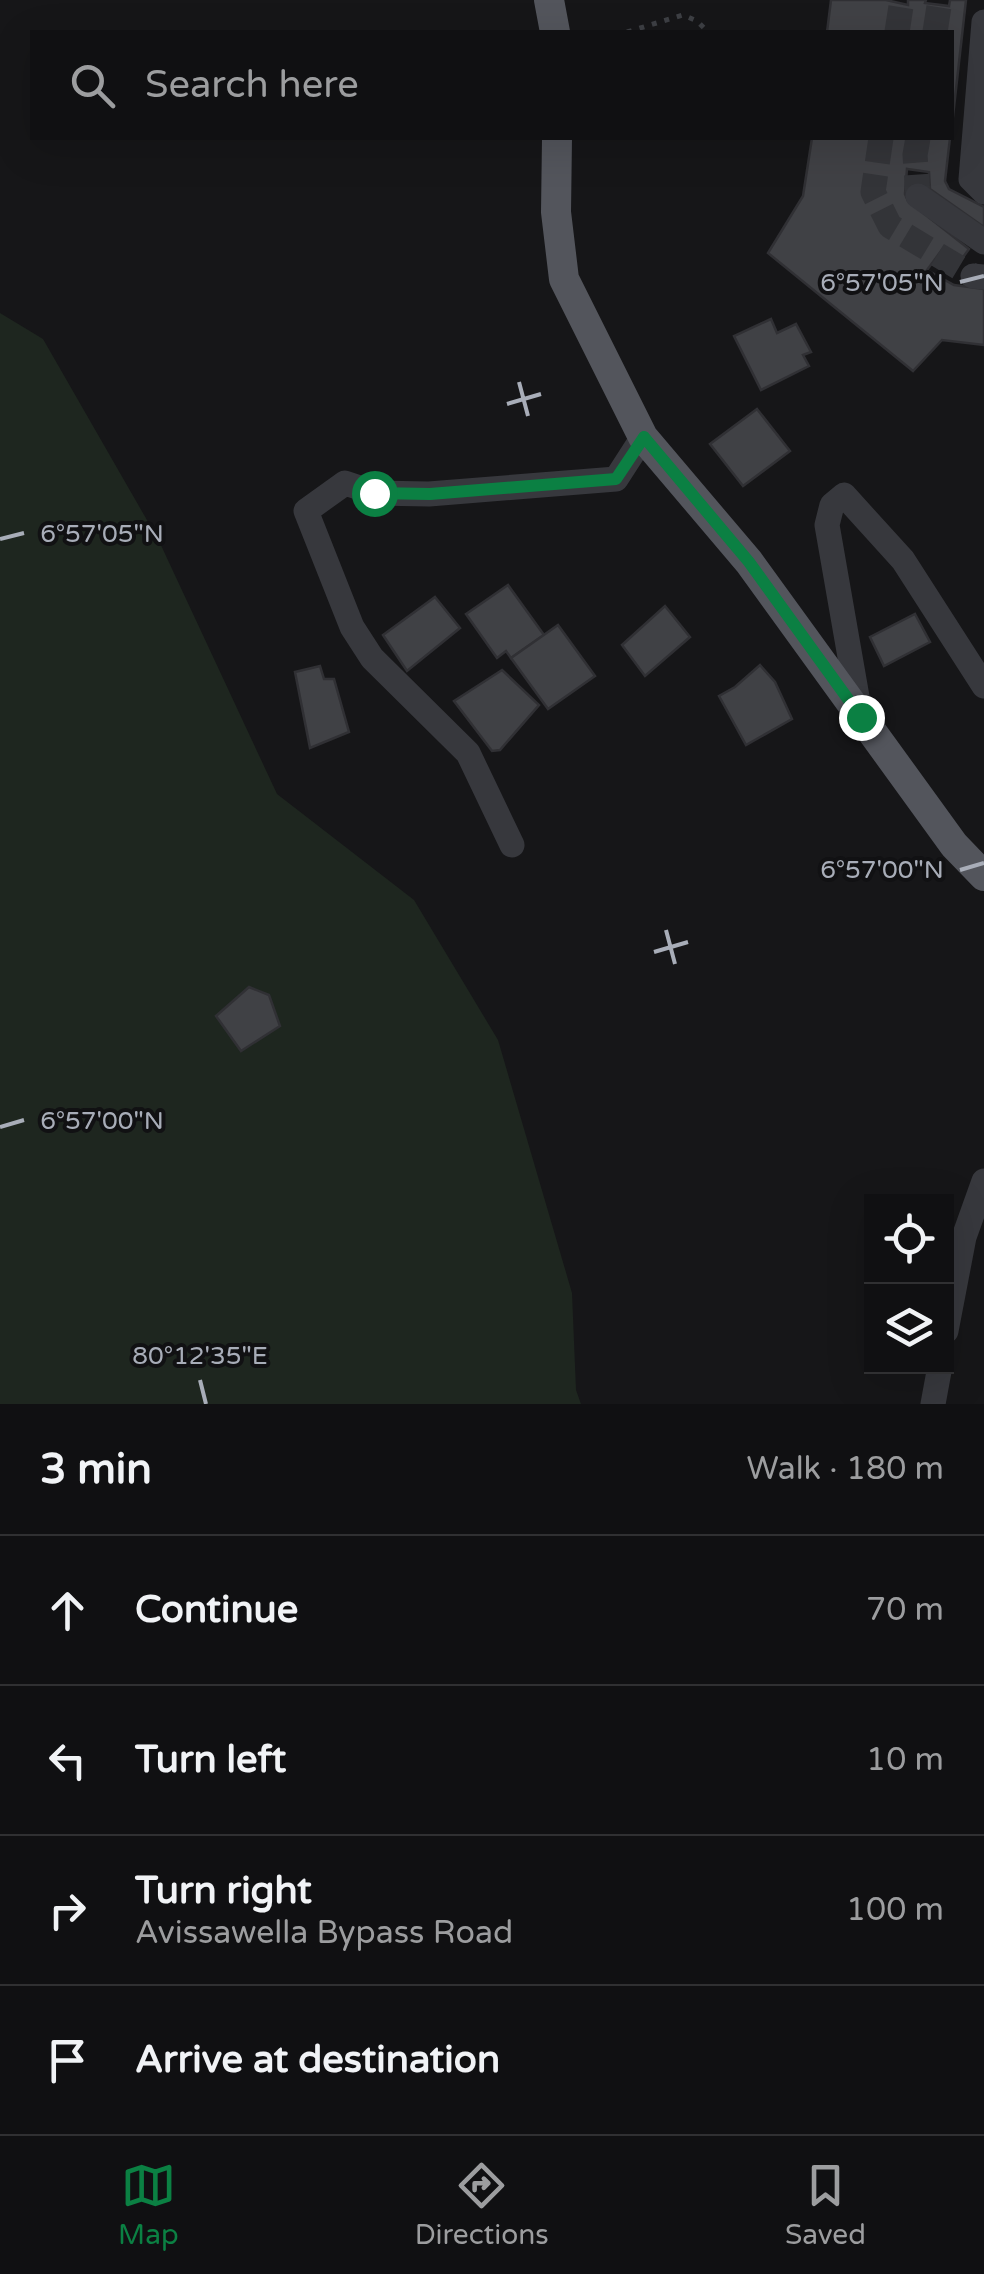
<!DOCTYPE html>
<meta charset="utf-8">
<style>
:root{--surface:#101012;--page:#19191b;--text:#f1f3f6;--muted:#9c9d9f;--line:#303032;--accent:#0b8043}
body{margin:0;font-family:"Varela Round",sans-serif;background:var(--page);color:var(--text)}
.controls{position:absolute;right:30px;bottom:30px;display:grid;overflow:hidden;border-radius:0px;box-shadow:0 10px 40px #0002}
.controls button{width:90px;height:90px;display:grid;place-items:center;padding:0;border:0;border-bottom:2px solid var(--line);background:var(--surface);color:var(--text);font:50px sans-serif}
.stop{position:absolute;width:30px;height:30px;margin:-22px;border:8px solid #0b8043;border-radius:50%;background:#fff}
.stop.end{background:#0b8043;border-color:#fff;box-shadow:0 2px 10px #0008}
.list{margin:0;padding:0;list-style:none}
h2{display:flex;justify-content:space-between;align-items:center;height:130px;margin:0;padding:0 40px;font-size:42px}
h2 small{font-size:32px;font-weight:400;color:var(--muted)}
.list li{display:grid;grid-template-columns:65px 1fr auto;gap:30px;align-items:center;box-sizing:border-box;height:150px;padding:0 40px;border-top:2px solid var(--line)}
.list b{display:block;font-size:38px;white-space:nowrap}
.list p{margin:0;font-size:32px;white-space:nowrap;color:var(--muted)}
.list em{font-size:32px;font-style:normal;color:var(--muted)}
.icon{flex:none;width:55px;height:55px;fill:none;stroke:currentColor;stroke-width:2;stroke-linecap:round;stroke-linejoin:round}
.map{position:relative;flex:none;width:984px;height:1404px;overflow:hidden}
.search{position:absolute;background:var(--surface);box-shadow:0 10px 40px #0002;left:30px;right:30px;top:30px;height:110px;display:flex;align-items:center;gap:25px;box-sizing:border-box;padding:0 35px;border-radius:0px;color:var(--muted);font-size:38px}
.sheet{height:730px;background:var(--surface)}
nav{display:flex;justify-content:space-around;align-items:center;box-sizing:border-box;height:140px;border-top:2px solid var(--line);background:var(--surface);font-size:28px;color:var(--muted)}
nav a{display:grid;justify-items:center;gap:5px}
nav .on{color:var(--accent)}
.map>svg:first-child{display:block}
</style>
<div class="map">
<svg width="984" height="1404" viewBox="0 0 984 1404">
<rect width="100%" height="100%" fill="#161618"/>
<polygon fill="#1e261f" points="0,313 43,339 159,541 277,794 414,900 498,1040 572,1293 576,1390 581,1404 0,1404"/>
<g fill="#404145" stroke="#303034" stroke-width="2.5">
<polygon points="831,0 886,0 908,5 908,0 926,0 925,3 949,6 950,0 966,0 952,125 952,32 827,32"/>
<polygon points="812,138 950,138 945,181 949,189 984,207 984,227 930,189 929,172 907,169 905,194 908,201 969,249 961,260 944,247 927,270 954,285 984,289 984,345 942,340 913,371 768,253 803,196"/>
<polygon points="771,319 777,333 796,324 811,352 803,355 809,366 761,390 734,336"/>
<polygon points="757,409 790,451 743,486 710,444"/>
<polygon points="508,585 544,635 511,658 506,651 497,658 466,614"/>
<polygon points="435,597 460,628 407,671 383,635"/>
<polygon points="665,606 690,637 645,676 622,645"/>
<polygon points="915,614 930,642 884,666 870,637"/>
<polygon points="558,625 595,676 548,709 511,658"/>
<polygon points="760,665 775,682 792,719 746,745 719,696 735,687"/>
<polygon points="320,666 324,679 334,679 349,732 310,748 295,672"/>
<polygon points="502,670 539,705 500,750 492,751 454,701"/>
<polygon points="249,987 269,995 280,1026 241,1051 216,1016"/>
</g>
<g fill="none" stroke-linecap="round" stroke-linejoin="round">
<g stroke="#333438" stroke-width="25" stroke-dasharray="25 12" stroke-linecap="butt">
<polyline points="897,32 902,0"/>
<polyline points="935,32 940,0"/>
<polyline points="881,138 873,192 890,226 973,276"/>
<polyline points="918,138 915,155 918,196"/>
</g>
<polyline stroke="#3d3f44" stroke-width="5" stroke-dasharray="5 8" stroke-linecap="butt" points="627,32 683,15 697,21 708,32"/>
<g stroke="#37383d" stroke-width="25">
<polyline points="984,22 971,179 984,192"/>
<polyline points="918,196 984,242"/>
<polyline points="973,276 984,277"/>
<polyline points="860,714 827,525 832,505 844,495 903,560 984,686"/>
<polyline points="512,845 468,753 372,658 352,627 306,511 345,483 375,493 429,494 616,479 643,437"/>
<polyline points="946,1331 964,1237 984,1181"/>
<polyline points="933,1404 940,1366"/>
</g>
<g stroke="#53555c" stroke-width="30">
<polyline points="549,0 555,32"/>
<polyline points="557,138 556,212 564,279 643,437 749,562 954,845 984,876"/>
</g>
</g>
<g fill="none" stroke-linecap="round" stroke-linejoin="round">
<polyline stroke="#0b8043" stroke-width="12" points="374,493 430,494 616,479 644,437 749,562 861,717"/>
</g>
<path fill="none" stroke="#a8adb8" stroke-width="4" d="M960 282 984 276M519 382 528 416M507 404 541 394M0 539 24 533M960 870 984 863M666 930 675 964M654 952 688 942M0 1127 24 1120M200 1380 206 1404"/>
<g font-size="25" text-anchor="middle" fill="#a8adb8" stroke="#111113" stroke-width="8" stroke-linejoin="round" paint-order="stroke">
<text x="882" y="291">6°57'05"N</text>
<text x="102" y="542">6°57'05"N</text>
<text x="882" y="878">6°57'00"N</text>
<text x="102" y="1129">6°57'00"N</text>
<text x="200" y="1364">80°12'35"E</text>
</g>
</svg>
<div class="controls">
<button><svg class="icon" aria-label="locate" viewBox="0 0 24 24"><circle cx="12" cy="12" r="6"/><path d="M12 2v4M12 18v4M2 12h4M18 12h4"/></svg></button>
<button><svg class="icon" aria-label="layers" viewBox="0 0 24 24"><path d="M12 4l9 5-9 5-9-5zM3 14l9 5 9-5"/></svg></button>
</div>
<div class="stop" style="left:374px;top:493px"></div>
<div class="stop end" style="left:861px;top:717px"></div>
<div class="search"><svg class="icon" aria-label="search" viewBox="0 0 24 24"><circle cx="10" cy="10" r="6"/><path d="M15 15l6 6"/></svg>Search here</div>
</div>
<section class="sheet">
<h2>3 min<small>Walk · 180 m</small></h2>
<ul class="list">
<li><svg class="icon" aria-label="ahead" viewBox="0 0 24 24"><path d="M12 20V5M6 11l6-6 6 6"/></svg><div><b>Continue</b></div><em>70 m</em></li>
<li><svg class="icon" aria-label="left" viewBox="0 0 24 24"><path d="M17 20v-9H6M10 6l-5 5 5 5"/></svg><div><b>Turn left</b></div><em>10 m</em></li>
<li><svg class="icon" aria-label="right" viewBox="0 0 24 24"><path d="M7 20v-9h11M14 6l5 5-5 5"/></svg><div><b>Turn right</b><p>Avissawella Bypass Road</p></div><em>100 m</em></li>
<li><svg class="icon" aria-label="arrive" viewBox="0 0 24 24"><path d="M6 21V4h12l-3 4 3 4H6"/></svg><div><b>Arrive at destination</b></div></li>
</ul>
</section>
<nav>
<a class="on"><svg class="icon" aria-label="map" viewBox="0 0 24 24"><path d="M3 6l6-2 6 2 6-2v14l-6 2-6-2-6 2zM9 4v14M15 6v14"/></svg>Map</a>
<a><svg class="icon" aria-label="directions" viewBox="0 0 24 24"><path d="M12 3l9 9-9 9-9-9zM9 14v-3h6M13 9l2 2-2 2"/></svg>Directions</a>
<a><svg class="icon" aria-label="saved" viewBox="0 0 24 24"><path d="M7 4h10v16l-5-4-5 4z"/></svg>Saved</a>
</nav>
